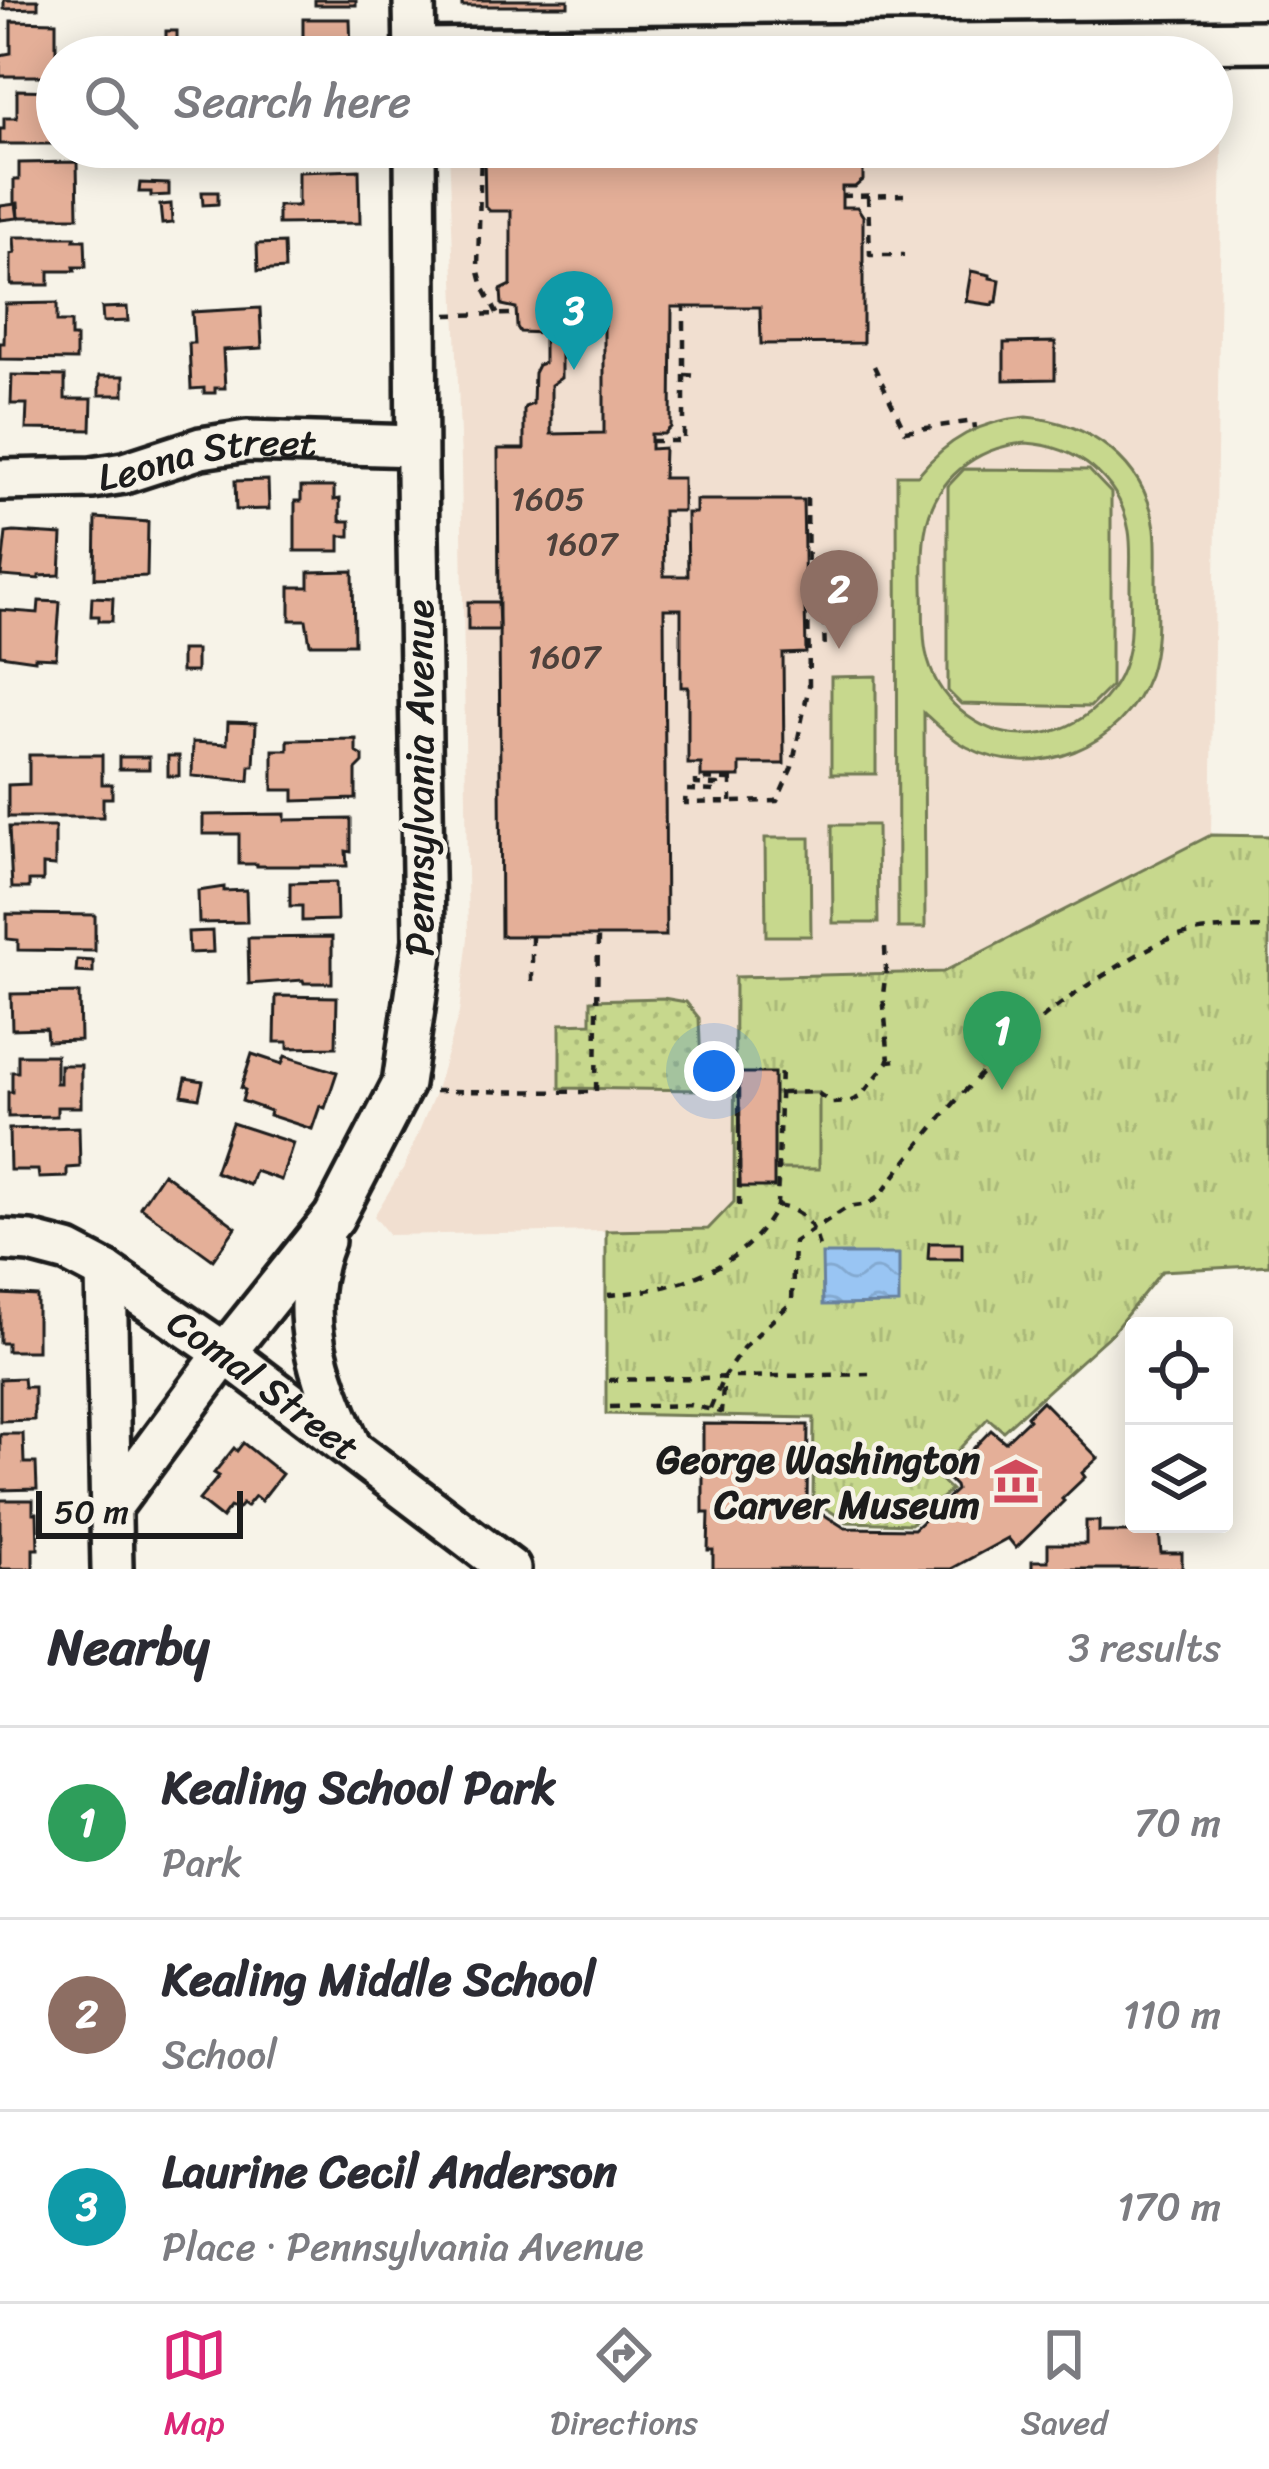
<!DOCTYPE html>
<meta charset="utf-8">
<style>
:root{--surface:#fff;--page:#f7f7f7;--text:#2b2b33;--muted:#7c7c81;--line:#e1e1e2;--accent:#db2777}
body{margin:0;font-family:Sriracha,sans-serif;background:var(--page);color:var(--text)}
.controls{position:absolute;right:36px;bottom:36px;display:grid;overflow:hidden;border-radius:12px;box-shadow:0 6px 30px #0003}
.controls button{width:108px;height:108px;display:grid;place-items:center;padding:0;border:0;border-bottom:3px solid var(--line);background:var(--surface);color:var(--text);font:60px sans-serif}
.scale{position:absolute;left:36px;bottom:30px;width:207px;box-sizing:border-box;padding-left:12px;border:6px solid #1c1c1c;border-top:0;font-size:33px;line-height:42px;white-space:nowrap;color:#1c1c1c;-webkit-text-stroke:9px #f7f3e8;paint-order:stroke}
.you{position:absolute;left:714px;top:1071px;width:42px;height:42px;margin:-30px;border:9px solid #fff;border-radius:50%;background:#1a73e8;box-shadow:0 0 0 18px #1a73e833}
.badge{display:grid;place-items:center;width:78px;height:78px;border-radius:50%;background:var(--accent);color:#fff;font-size:39px;font-weight:700}
.pin{position:absolute;translate:-50% -99px;filter:drop-shadow(0 3px 6px #0008)}
.pin::after{content:'';position:absolute;top:63px;width:42px;height:36px;background:inherit;clip-path:polygon(0 0,100% 0,50% 100%)}
.list{margin:0;padding:0;list-style:none}
h2{display:flex;justify-content:space-between;align-items:center;height:156px;margin:0;padding:0 48px;font-size:51px}
h2 small{font-size:39px;font-weight:400;color:var(--muted)}
.list li{display:grid;grid-template-columns:78px 1fr auto;gap:36px;align-items:center;box-sizing:border-box;height:192px;padding:0 48px;border-top:3px solid var(--line)}
.list b{display:block;font-size:45px;white-space:nowrap}
.list p{margin:0;font-size:39px;white-space:nowrap;color:var(--muted)}
.list em{font-size:39px;font-style:normal;color:var(--muted)}
.icon{flex:none;width:66px;height:66px;fill:none;stroke:currentColor;stroke-width:2;stroke-linecap:round;stroke-linejoin:round}
.map{position:relative;flex:none;width:1269px;height:1569px;overflow:hidden}
.search{position:absolute;background:var(--surface);box-shadow:0 6px 30px #0003;left:36px;right:36px;top:36px;height:132px;display:flex;align-items:center;gap:30px;box-sizing:border-box;padding:0 42px;border-radius:66px;color:var(--muted);font-size:45px}
.sheet{height:732px;background:var(--surface)}
nav{display:flex;justify-content:space-around;align-items:center;box-sizing:border-box;height:168px;border-top:3px solid var(--line);background:var(--surface);font-size:33px;color:var(--muted)}
nav a{display:grid;justify-items:center;gap:6px}
nav .on{color:var(--accent)}
.map>svg:first-child{display:block}
</style>
<div class="map">
<svg width="1269" height="1569" viewBox="0 0 1269 1569">
<defs>
<pattern id="grass-tufts" width="24" height="20" patternUnits="userSpaceOnUse" patternTransform="scale(3)"><rect width="24" height="20" fill="#c7d88d"/><path d="M3 7l-1-3M5 7V3M7 7l1-3M15 17l-1-3M17 17v-4M19 17l1-3" fill="none" stroke="#aab979"/></pattern>
<pattern id="garden-dots" width="8" height="8" patternUnits="userSpaceOnUse" patternTransform="scale(3)"><rect width="8" height="8" fill="#c7d88d"/><path d="M2 2h.1M6 6h.1" fill="none" stroke="#aab979" stroke-width="1.8" stroke-linecap="round"/></pattern>
<pattern id="water-waves" width="16" height="10" patternUnits="userSpaceOnUse" patternTransform="scale(3)"><rect width="16" height="10" fill="#99c5f3"/><path d="M0 5q4-4 8 0t8 0" fill="none" stroke="#83a9d0"/></pattern>
</defs>
<rect width="100%" height="100%" fill="#f7f3e8"/>
<filter id="ink" filterUnits="userSpaceOnUse"><feTurbulence type="fractalNoise" baseFrequency=".00833" numOctaves="2"/><feDisplacementMap in="SourceGraphic" scale="24" xChannelSelector="R" yChannelSelector="G"/><feConvolveMatrix kernelMatrix="1 2 1 2 8 2 1 2 1" color-interpolation-filters="sRGB"/></filter>
<g filter="url(#ink)">
<polygon fill="#f1dfd0" points="1212,75 1223,75 1211,835 943,972 736,977 735,1202 708,1229 389,1235 374,1216 404,1167 435,1093 459,1013 468,938 461,462 449,147 1212,147"/>
<polygon fill="url(#grass-tufts)" stroke="#727a54" stroke-width="3" points="1211,835 1269,836 1269,1265 1162,1271 1113,1332 1003,1431 988,1418 935,1475 951,1490 911,1524 847,1522 813,1500 814,1418 606,1414 606,1231 708,1229 734,1202 735,977 943,972"/>
<polygon fill="url(#garden-dots)" stroke="#727a54" stroke-width="3" points="663,998 686,1002 699,1018 702,1090 560,1088 560,1024 591,1023 591,1000"/>
<g fill="#c7d88d" stroke="#727a54" stroke-width="3" fill-rule="evenodd">
<path d="M1026 417C1089 422 1145 461 1155 528 1157 546 1156 565 1156 583 1157 614 1159 645 1149 675 1123 747 1036 783 967 747 950 738 937 725 924 713L925 928H898L897 475H918C947 439 980 421 1026 417ZM1026 443C1077 446 1120 479 1129 531 1132 549 1130 568 1130 586 1130 607 1132 630 1128 650 1119 700 1073 736 1023 735 976 734 935 698 926 652 922 631 924 609 923 588 923 570 922 551 925 533 933 480 975 447 1026 443Z"/>
<polygon points="964,469 1089,470 1111,493 1111,686 1090,707 961,704 948,691 948,486"/>
<polygon points="876,676 876,774 831,774 831,677"/>
<polygon points="832,825 877,825 878,923 833,923"/>
<polygon points="765,838 810,838 811,936 766,936"/>
<polygon points="773,1093 819,1093 819,1169 774,1169"/>
</g>
<polygon fill="url(#water-waves)" stroke="#67819d" stroke-width="3" points="822,1254 899,1254 899,1304 823,1305"/>
<g fill="#e4af98" stroke="#1c1c1c" stroke-width="3" fill-rule="evenodd">
<polygon points="4,0 38,0 38,8 4,9"/>
<rect x="315" y="0" width="41" height="5"/>
<rect x="462" y="0" width="106" height="6"/>
<polygon points="303,19 350,19 351,51 358,51 358,57 303,57"/>
<polygon points="11,21 56,22 56,54 67,54 67,57 57,57 57,76 0,76 0,55 11,53"/>
<rect x="166" y="31" width="11" height="26"/>
<polygon points="124,46 144,47 144,57 124,57"/>
<polygon points="17,90 57,91 57,144 0,144 0,129 4,129 4,118 17,118"/>
<polygon points="290,147 357,147 357,158 290,159"/>
<path d="M487 147H863V180L855 187H842V207H857L863 216V343L761 344 760 307H672L671 427 664 434H651V449L664 448 663 478H683V511H663L664 576H688L687 513H696V500H803L806 653 783 654 784 764H740V777H701V764H688V687H681V609H664L666 936H501L498 449H524V410L525 407 533 404 534 373 538 365 544 363V333L520 332 517 327 516 308 502 305 501 290 511 285V211H490L485 206 484 152ZM561 322H604V433L551 434V385L561 378Z"/>
<polygon points="77,162 78,217 19,217 18,203 14,203 14,180 19,180 19,163"/>
<polygon points="359,170 360,223 278,224 278,206 298,206 298,172"/>
<polygon points="140,183 169,184 169,195 151,196 151,192 139,192"/>
<polygon points="202,192 218,192 218,204 203,205"/>
<polygon points="16,204 18,218 0,220 0,206"/>
<polygon points="171,204 172,223 162,224 160,205"/>
<polygon points="14,237 75,237 74,240 85,240 86,267 74,267 75,271 49,271 49,285 11,285 11,254 15,253"/>
<polygon points="284,243 285,269 258,271 257,244"/>
<polygon points="971,271 990,275 990,278 1000,280 997,302 994,302 993,305 966,301"/>
<polygon points="57,303 57,322 71,322 71,337 76,337 76,360 0,359 0,343 4,343 5,304"/>
<polygon points="127,307 128,321 103,322 102,308"/>
<polygon points="260,308 262,348 223,350 225,388 215,388 215,393 204,393 204,388 191,389 189,343 194,343 192,312"/>
<polygon points="1055,342 1055,379 1004,380 1004,343"/>
<polygon points="12,375 65,376 65,399 92,399 91,430 26,429 27,404 11,404"/>
<rect x="99" y="376" width="25" height="19"/>
<polygon points="268,480 269,509 236,510 235,481"/>
<polygon points="301,487 334,487 334,500 340,499 340,521 350,521 350,536 340,536 340,551 295,551 295,501 301,501"/>
<polygon points="96,518 148,522 147,576 95,578"/>
<polygon points="14,532 62,535 60,575 39,576 39,579 1,576 6,533"/>
<polygon points="353,571 354,644 310,644 306,620 290,620 290,587 309,587 309,572"/>
<polygon points="92,597 113,598 112,621 99,621 99,616 91,616"/>
<polygon points="39,601 60,602 56,658 35,657 35,660 0,655 0,610 38,613"/>
<polygon points="468,602 498,602 499,630 468,630"/>
<rect x="181" y="650" width="15" height="22"/>
<polygon points="228,722 256,723 254,766 250,766 249,781 192,776 193,742 227,744"/>
<polygon points="356,739 356,752 363,756 363,763 356,770 356,799 294,801 294,790 273,790 273,750 288,750 288,740"/>
<polygon points="29,755 102,755 102,784 112,784 112,798 103,798 103,817 8,817 8,785 29,784"/>
<rect x="168" y="756" width="11" height="20"/>
<rect x="119" y="757" width="30" height="12"/>
<polygon points="285,814 285,820 351,819 351,852 346,851 347,866 257,866 257,864 239,864 239,834 203,834 203,815"/>
<polygon points="9,827 55,827 55,866 43,865 43,881 29,881 29,888 12,888"/>
<polygon points="336,882 337,920 302,921 302,906 290,906 290,883"/>
<polygon points="224,887 224,891 246,890 247,922 199,923 198,891"/>
<polygon points="7,914 95,915 95,951 18,950 18,940 7,939"/>
<polygon points="212,931 213,952 189,953 188,932"/>
<polygon points="332,937 332,983 304,983 303,980 249,984 248,938"/>
<polygon points="77,960 93,961 93,973 76,972"/>
<polygon points="79,993 80,1040 47,1041 46,1028 12,1029 11,994"/>
<polygon points="276,996 337,997 336,1047 288,1048 288,1042 275,1042"/>
<polygon points="252,1054 282,1064 285,1056 337,1072 325,1108 320,1106 312,1129 269,1115 270,1111 242,1101 245,1090 241,1088"/>
<polygon points="18,1055 56,1055 56,1083 60,1083 60,1065 81,1065 81,1107 57,1107 57,1116 8,1117 8,1092 12,1092 12,1072 18,1072"/>
<polygon points="739,1073 774,1073 774,1187 740,1187"/>
<polygon points="186,1078 203,1081 199,1098 182,1095"/>
<polygon points="232,1123 293,1143 281,1180 255,1171 250,1185 215,1172"/>
<polygon points="79,1127 80,1167 67,1168 67,1177 39,1178 38,1170 10,1170 9,1129"/>
<polygon points="163,1173 236,1227 213,1260 140,1207"/>
<polygon points="929,1243 962,1243 962,1259 928,1259"/>
<polygon points="0,1294 37,1296 37,1351 7,1351 7,1343 0,1343"/>
<polygon points="23,1378 24,1387 34,1387 34,1420 0,1421 0,1379"/>
<polygon points="1042,1401 1098,1458 1082,1473 1085,1477 1062,1499 1064,1501 1016,1548 1008,1538 951,1569 713,1569 713,1550 708,1550 709,1513 703,1513 703,1424 808,1425 807,1504 845,1528 914,1529 956,1490 955,1486 945,1476 955,1466 955,1455 967,1455 991,1430 1005,1442 1029,1419 1027,1416"/>
<polygon points="0,1434 23,1434 24,1463 36,1463 37,1489 0,1490"/>
<polygon points="243,1443 282,1474 261,1501 255,1496 246,1507 242,1504 237,1510 230,1507 222,1518 199,1500 219,1476 214,1473 234,1448 237,1451"/>
<polygon points="0,1500 33,1500 33,1513 37,1513 38,1549 33,1549 33,1569 0,1569"/>
<polygon points="1086,1521 1099,1521 1099,1532 1159,1532 1161,1553 1182,1553 1182,1569 1032,1569 1032,1561 1048,1561 1048,1544 1086,1544"/>
</g>
<g fill="none" stroke-linecap="round" stroke-linejoin="round">
<g stroke="#1c1c1c" stroke-width="48">
<g id="minor">
<polyline points="414,0 415,57"/>
<polyline points="415,49 1269,41"/>
<path id="s1" d="M0 480 92 478 124 473 201 448 247 441 416 446"/>
<path id="s2" d="M0 1240 30 1242 68 1252 106 1272 225 1353 510 1569"/>
<path d="M324 1241C295 1312 319 1377 349 1443"/>
<polyline points="106,1272 112,1569"/>
<polyline points="112,1506 225,1353 334,1217 403,1084 424,940 417,473 415,147"/>
</g>
</g>
<g stroke="#1c1c1c" stroke-width="4.5" stroke-dasharray="9 9" stroke-linecap="butt">
<polyline points="481,147 478,268 483,287 498,315"/>
<polyline points="842,196 904,195"/>
<polyline points="868,196 870,255 904,255"/>
<polyline points="447,315 516,314"/>
<polyline points="874,366 905,431 974,421 975,428"/>
<polyline points="684,375 699,376"/>
<polyline points="651,441 684,441 684,307"/>
<polyline points="808,598 823,597 825,652"/>
<polyline points="731,777 731,802"/>
<polyline points="731,780 696,779 696,784 718,785 718,791 686,790 685,803 777,801 792,767 809,686 807,497"/>
<polyline points="532,936 532,985"/>
<polyline points="885,947 886,969 883,995 889,1061"/>
<polyline points="435,1091 596,1092 598,936"/>
<polyline points="782,1093 816,1092 832,1103 849,1102 860,1097 889,1061 899,1060"/>
<polyline points="739,1206 739,1066"/>
<path d="M777 1206C802 1210 814 1222 819 1248"/>
<path d="M608 1295C675 1290 744 1270 777 1206L781 1065"/>
<polyline points="609,1380 869,1374"/>
<path d="M610 1407 690 1405 721 1412 724 1376 743 1348 792 1302 794 1242 848 1207 868 1204 880 1196C945 1107 1015 1027 1111 971 1135 956 1158 941 1186 934 1212 927 1242 929 1269 928"/>
<polyline points="710,1409 722,1381"/>
</g>
<use href="#minor" stroke="#f7f3e8" stroke-width="39"/>
</g>
</g>
<defs>
<g id="museum-bare" transform="scale(3.6)"><path d="M0-6L6-3V-2H-6V-3ZM-5-1h2V3h-2ZM-1-1h2V3h-2ZM3-1h2V3H3ZM-6 4H6V6H-6Z" fill="#d1495b" stroke="#f7f3e8" stroke-width="2.5" paint-order="stroke"/></g>
</defs>
<g fill-rule="evenodd">
<use href="#museum-bare" x="1016" y="1481"/>
</g>
<g text-anchor="middle" dominant-baseline="central" stroke-width="9" stroke-linejoin="round" paint-order="stroke">
<g font-size="33" fill="#4e413b">
<text x="548" y="499">1605</text>
<text x="581" y="544">1607</text>
<text x="564" y="657">1607</text>
</g>
<g font-size="39" fill="#1c1c1c" stroke="#f7f3e8">
<text stroke="none"><textPath href="#s1" startOffset="210">Leona Street</textPath></text>
<text transform="translate(419 778) rotate(-90)">Pennsylvania Avenue</text>
<text stroke="none"><textPath href="#s2" startOffset="306">Comal Street</textPath></text>
</g>
<g font-size="39" font-weight="bold" fill="#1c1c1c" stroke="#f7f3e8" text-anchor="end">
<text x="980" y="1459">George Washington<tspan x="980" dy="45">Carver Museum</tspan></text>
</g>
</g>
</svg>
<div class="controls">
<button><svg class="icon" aria-label="locate" viewBox="0 0 24 24"><circle cx="12" cy="12" r="6"/><path d="M12 2v4M12 18v4M2 12h4M18 12h4"/></svg></button>
<button><svg class="icon" aria-label="layers" viewBox="0 0 24 24"><path d="M12 4l9 5-9 5-9-5zM3 14l9 5 9-5"/></svg></button>
</div>
<div class="scale">50 m</div>
<div class="you"></div>
<div class="pin badge" style="left:1002px;top:1090px;background:#2e9e5b">1</div>
<div class="pin badge" style="left:839px;top:649px;background:#8d6e63">2</div>
<div class="pin badge" style="left:574px;top:370px;background:#0f9aa8">3</div>
<div class="search"><svg class="icon" aria-label="search" viewBox="0 0 24 24"><circle cx="10" cy="10" r="6"/><path d="M15 15l6 6"/></svg>Search here</div>
</div>
<section class="sheet">
<h2>Nearby<small>3 results</small></h2>
<ul class="list">
<li><span class="badge" style="background:#2e9e5b">1</span><div><b>Kealing School Park</b><p>Park</p></div><em>70 m</em></li>
<li><span class="badge" style="background:#8d6e63">2</span><div><b>Kealing Middle School</b><p>School</p></div><em>110 m</em></li>
<li><span class="badge" style="background:#0f9aa8">3</span><div><b>Laurine Cecil Anderson</b><p>Place · Pennsylvania Avenue</p></div><em>170 m</em></li>
</ul>
</section>
<nav>
<a class="on"><svg class="icon" aria-label="map" viewBox="0 0 24 24"><path d="M3 6l6-2 6 2 6-2v14l-6 2-6-2-6 2zM9 4v14M15 6v14"/></svg>Map</a>
<a><svg class="icon" aria-label="directions" viewBox="0 0 24 24"><path d="M12 3l9 9-9 9-9-9zM9 14v-3h6M13 9l2 2-2 2"/></svg>Directions</a>
<a><svg class="icon" aria-label="saved" viewBox="0 0 24 24"><path d="M7 4h10v16l-5-4-5 4z"/></svg>Saved</a>
</nav>
